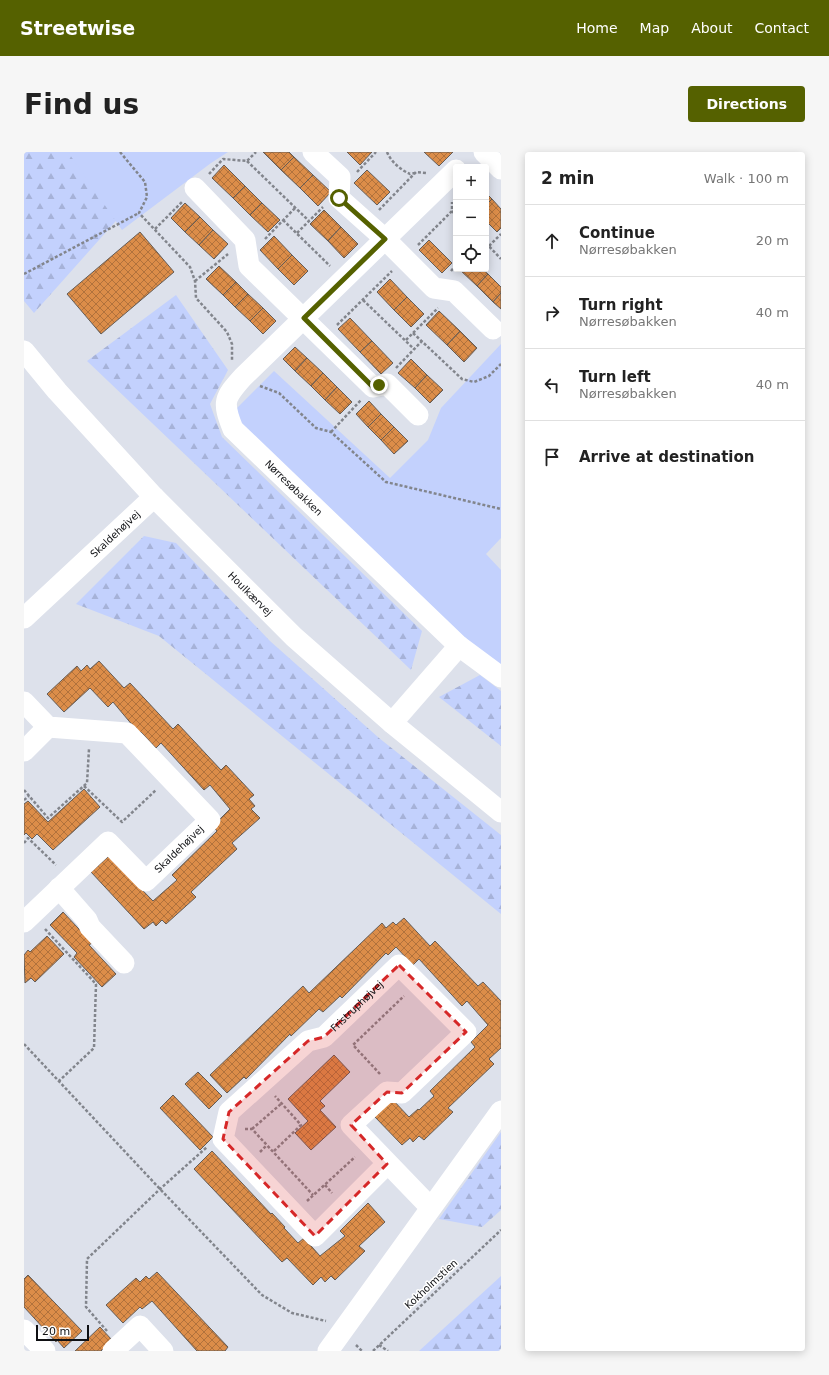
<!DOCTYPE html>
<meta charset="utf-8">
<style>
:root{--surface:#fff;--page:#f6f6f6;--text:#222;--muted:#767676;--line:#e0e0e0;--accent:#556100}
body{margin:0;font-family:"DejaVu Sans",sans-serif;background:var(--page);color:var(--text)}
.controls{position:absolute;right:12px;top:12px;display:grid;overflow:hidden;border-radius:4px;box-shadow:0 2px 10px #0003}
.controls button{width:36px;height:36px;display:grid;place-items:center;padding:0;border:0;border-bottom:1px solid var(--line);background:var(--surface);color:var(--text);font:20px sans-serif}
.scale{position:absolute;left:12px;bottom:10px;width:53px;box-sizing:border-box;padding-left:4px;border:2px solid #0f1013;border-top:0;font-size:11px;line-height:14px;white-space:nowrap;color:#0f1013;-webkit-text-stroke:3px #fff;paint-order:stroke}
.stop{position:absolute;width:12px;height:12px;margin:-9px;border:3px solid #556100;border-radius:50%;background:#fff}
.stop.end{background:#556100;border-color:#fff;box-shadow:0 1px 4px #0008}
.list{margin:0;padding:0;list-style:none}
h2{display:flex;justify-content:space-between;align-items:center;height:52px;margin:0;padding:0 16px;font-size:17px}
h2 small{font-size:13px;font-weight:400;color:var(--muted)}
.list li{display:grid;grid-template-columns:26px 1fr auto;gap:12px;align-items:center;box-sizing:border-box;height:72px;padding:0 16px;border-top:1px solid var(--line)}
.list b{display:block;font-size:15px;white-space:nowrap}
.list p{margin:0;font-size:13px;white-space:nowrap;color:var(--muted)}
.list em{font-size:13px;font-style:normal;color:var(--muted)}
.icon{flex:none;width:22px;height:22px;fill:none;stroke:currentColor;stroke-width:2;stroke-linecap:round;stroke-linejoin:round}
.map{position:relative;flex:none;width:477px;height:1199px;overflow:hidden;border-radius:4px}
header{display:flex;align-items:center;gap:24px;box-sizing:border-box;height:56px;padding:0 20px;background:var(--accent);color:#fff}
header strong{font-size:19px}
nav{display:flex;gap:22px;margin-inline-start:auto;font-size:14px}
.intro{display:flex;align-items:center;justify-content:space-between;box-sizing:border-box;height:96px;padding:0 24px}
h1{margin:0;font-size:28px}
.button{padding:10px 18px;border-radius:4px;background:var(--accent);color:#fff;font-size:14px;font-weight:700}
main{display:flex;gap:24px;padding:0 24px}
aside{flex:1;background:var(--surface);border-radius:4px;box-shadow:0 2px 10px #0003}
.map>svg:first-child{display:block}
</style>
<header>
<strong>Streetwise</strong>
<nav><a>Home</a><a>Map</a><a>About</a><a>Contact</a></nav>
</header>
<div class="intro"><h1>Find us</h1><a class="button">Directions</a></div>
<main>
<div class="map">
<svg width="477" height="1199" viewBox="0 0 477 1199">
<defs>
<pattern id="forest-firs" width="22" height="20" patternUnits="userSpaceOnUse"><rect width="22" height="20" fill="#c3d1fd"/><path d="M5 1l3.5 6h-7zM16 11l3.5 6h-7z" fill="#a6b2d8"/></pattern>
<pattern id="building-cross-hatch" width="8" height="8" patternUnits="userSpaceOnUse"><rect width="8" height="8" fill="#dc8d49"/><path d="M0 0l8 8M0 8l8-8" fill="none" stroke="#b1723c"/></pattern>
</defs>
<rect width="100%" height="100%" fill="#dde1eb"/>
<g fill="url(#forest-firs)">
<polygon points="0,0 77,0 115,43 10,161 0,149"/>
<polygon points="152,143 204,218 186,252 198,285 398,479 387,518 63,209"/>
<polygon points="120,384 152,391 246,489 355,586 477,683 477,762 135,484 52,452"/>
<polygon points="456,523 477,539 477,594 415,545"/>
<polygon points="477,980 477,1058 458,1075 415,1067"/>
<polygon points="477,1124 477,1199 395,1199"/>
</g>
<g fill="#c3d1fd">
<polygon points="44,0 204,0 187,11 98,78"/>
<polygon points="477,192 477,386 462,402 477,418 477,514 435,482 221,281 212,257 250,219 366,326 404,288 417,256"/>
</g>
<g fill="url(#building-cross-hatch)" stroke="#645c56">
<polygon points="239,0 265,0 270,5 257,18"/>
<polygon points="323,0 348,0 336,13"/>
<polygon points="400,0 429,0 415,14"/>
<polygon points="270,5 289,23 276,36 257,18"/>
<polygon points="200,13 221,34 209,46 188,26"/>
<polygon points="343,18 366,40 353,53 330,31"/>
<polygon points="289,23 307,40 294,54 276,36"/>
<polygon points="221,34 238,51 226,63 209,46"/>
<polygon points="462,41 468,47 462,53"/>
<polygon points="468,47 477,57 477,76 473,80 462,69 462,53"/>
<polygon points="161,51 176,65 161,80 147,66"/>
<polygon points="238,51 256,68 244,80 226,63"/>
<polygon points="300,58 317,75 304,89 286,72"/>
<polygon points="176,65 189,78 175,93 161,80"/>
<polygon points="317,75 334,92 320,106 304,89"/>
<polygon points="189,78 204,92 190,107 175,93"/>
<polygon points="116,80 150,120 77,182 43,142"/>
<polygon points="250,84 268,103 254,117 236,98"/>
<polygon points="405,88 428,111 418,121 395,98"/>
<polygon points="268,103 284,119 270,133 254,117"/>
<polygon points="195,114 212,130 199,143 182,127"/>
<polygon points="435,117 458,117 464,122 453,134"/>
<polygon points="464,122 477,135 477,141 469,150 453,134"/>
<polygon points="366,127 383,145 370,158 353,140"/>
<polygon points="212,130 224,142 211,155 199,143"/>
<polygon points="477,141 477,157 469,150"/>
<polygon points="224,142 239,156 226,169 211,155"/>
<polygon points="383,145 400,162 387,175 370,158"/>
<polygon points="239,156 252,169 239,182 226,169"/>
<polygon points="415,159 436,179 423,193 402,173"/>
<polygon points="326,166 348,189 336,200 314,177"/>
<polygon points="436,179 453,196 440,210 423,193"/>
<polygon points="348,189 369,211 357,222 336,200"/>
<polygon points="271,195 283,206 271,219 259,207"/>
<polygon points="283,206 299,221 287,234 271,219"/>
<polygon points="387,207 403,223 391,236 374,221"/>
<polygon points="299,221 313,235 301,248 287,234"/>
<polygon points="403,223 419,238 406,251 391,236"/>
<polygon points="313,235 328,250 316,262 301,248"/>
<polygon points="345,249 357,262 344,275 332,262"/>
<polygon points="357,262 370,275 357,288 344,275"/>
<polygon points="370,275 384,289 370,302 357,288"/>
<polygon points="75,509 100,536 106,531 149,577 154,572 197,618 202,613 230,643 225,647 231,654 227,657 236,666 208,691 213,697 167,740 172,745 142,772 138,768 132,774 129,770 120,777 67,720 85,704 129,749 153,728 148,723 193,679 189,674 206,657 186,633 180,638 137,591 132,596 117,580 115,581 89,550 84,555 66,536 40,560 23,542 53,514 57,519 63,513 66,517"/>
<polygon points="60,637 76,655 29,698 13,682 8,687 2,681 0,683 0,652 4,649 24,670"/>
<polygon points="39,760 68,791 65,793 92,822 78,835 50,805 53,801 26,773"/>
<polygon points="380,766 406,794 411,789 454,834 459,830 477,849 477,896 465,907 470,912 424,956 429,960 400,988 395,984 389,990 386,986 378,993 350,964 368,947 385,965 394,957 395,958 410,944 406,939 451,895 447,890 464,873 443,849 438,854 395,807 389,813 372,795 364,803 362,801 318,846 316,844 299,860 295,857 267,884 266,882 222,927 220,925 203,941 186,923 279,834 285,841 358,771 362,776 369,770 372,773"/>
<polygon points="23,784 40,802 11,830 7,826 1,831 0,803 4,798 6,800"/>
<polygon points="310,903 326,920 296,949 301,954 296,958 312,975 287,998 271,981 284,969 264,947"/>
<polygon points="174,920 198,944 185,957 161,932"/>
<polygon points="149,943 189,985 176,998 136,956"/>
<polygon points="188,999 247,1062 248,1061 261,1075 260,1076 274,1091 280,1086 296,1104 321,1084 316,1079 344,1051 361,1070 335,1094 341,1099 311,1128 307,1124 301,1130 297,1125 289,1133 263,1106 258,1110 170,1017"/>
<polygon points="133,1120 204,1195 201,1199 173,1199 128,1149 118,1157 116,1155 99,1171 82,1153 112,1126 116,1130 122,1124 125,1127"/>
<polygon points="4,1123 58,1179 40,1196 33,1188 32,1190 0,1155 0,1127"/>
<polygon points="76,1175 88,1188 77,1199 51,1199"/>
</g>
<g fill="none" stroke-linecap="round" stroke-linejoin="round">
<g stroke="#82858c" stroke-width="2.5" stroke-dasharray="3 2" stroke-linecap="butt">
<polyline points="96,0 121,30 123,45 115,61 166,115 171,129 172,146 203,180 208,192 208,209"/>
<path d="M363 0C367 10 377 18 386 22L391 21"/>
<polyline points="223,9 285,69"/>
<polyline points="333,20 352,0"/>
<polyline points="185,22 199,7 223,9 232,0"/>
<polyline points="355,58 392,20 402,21"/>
<polyline points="428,59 432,63"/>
<polyline points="259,68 306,114"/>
<polyline points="131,77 158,50"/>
<polyline points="273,81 299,55"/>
<polyline points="241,87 271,56"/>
<polyline points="462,91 477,107"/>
<polyline points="394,93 428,59 428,50"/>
<polyline points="465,94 477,82"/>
<polyline points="427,119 432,113"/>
<polyline points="0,122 115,61"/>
<polyline points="171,129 204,102"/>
<polyline points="339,148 390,197"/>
<polyline points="313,173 368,119"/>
<polyline points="389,181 438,227 450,230 465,224 477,212"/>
<polyline points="382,188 414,156"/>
<polyline points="372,216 398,189"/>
<polyline points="236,234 255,241 292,276 307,280 362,330 477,357"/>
<polyline points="307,280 337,248"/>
<polyline points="60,634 98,670 132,638"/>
<polyline points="0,638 24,666 63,631 65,597"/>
<polyline points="0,648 5,644"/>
<polyline points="0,691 4,686 32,713"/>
<polyline points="21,777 72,832 70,896 35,929"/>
<polyline points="0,892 136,1037 238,1143 268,1161 302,1169"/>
<polyline points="356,922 329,893 380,844"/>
<polyline points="221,977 228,977 289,1043"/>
<polyline points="228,977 258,951"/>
<polyline points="250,999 277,973 251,944"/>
<polyline points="236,1000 243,993"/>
<polyline points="301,1033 308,1041"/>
<polyline points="283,1049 331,1005"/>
<polyline points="83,1179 62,1155 63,1107 136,1037 183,995"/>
<polyline points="332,1193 338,1199"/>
<polyline points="355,1193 364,1199"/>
<polyline points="349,1199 477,1078"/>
</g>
<g stroke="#fff" stroke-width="21">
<polyline points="289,0 316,25 315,46 361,87 410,136 430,139 469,177"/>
<polyline points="460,0 477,17"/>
<path id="s1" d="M432 18 219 225C200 246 198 250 209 277L435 494 477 525"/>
<polyline points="171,36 221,88 225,114 349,235 363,232 394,263"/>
<path id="s2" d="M0 199 33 239 130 345 270 485 368 571 477 660"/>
<path id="s3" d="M0 466 130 345"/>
<polyline points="0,550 24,575 103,581 186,668 122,729 84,690 0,770"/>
<polyline points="368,571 435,494"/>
<polyline points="0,599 24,575"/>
<polyline points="35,736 63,768 66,775 100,811"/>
<path id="s4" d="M363 1012 291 1084 199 987 205 960 284 889 300 885 375 813 442 880 378 941 363 940 327 973 406 1055"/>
<polyline points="0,1178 21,1199"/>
<polyline points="89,1199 116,1174 139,1199"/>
<polyline points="304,1199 477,959"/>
</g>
</g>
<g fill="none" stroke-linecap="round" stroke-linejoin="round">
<polyline stroke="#556100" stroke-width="5" points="315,46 361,87 280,166 349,235 355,233"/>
</g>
<path fill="#d62828" fill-opacity="0.2" stroke="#d62828" stroke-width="3" stroke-dasharray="8 5" stroke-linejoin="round" d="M375 813 442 880 378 941 363 940 327 973 363 1012 291 1084 199 987 205 960 284 889 300 885Z"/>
<g text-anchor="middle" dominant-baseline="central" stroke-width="3" stroke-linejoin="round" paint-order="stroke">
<g font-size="10" fill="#0f1013" stroke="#fff">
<text stroke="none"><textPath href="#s1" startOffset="440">Nørresøbakken</textPath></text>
<text stroke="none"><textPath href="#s3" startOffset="124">Skaldehøjvej</textPath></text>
<text stroke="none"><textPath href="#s2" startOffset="332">Houlkærvej</textPath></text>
<text transform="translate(155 697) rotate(-44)">Skaldehøjvej</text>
<text stroke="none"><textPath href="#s4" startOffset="431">Fristruphøjvej</textPath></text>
<text transform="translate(407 1132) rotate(-43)">Kokholmstien</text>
</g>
</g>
</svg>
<div class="controls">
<button>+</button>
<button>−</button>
<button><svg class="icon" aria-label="locate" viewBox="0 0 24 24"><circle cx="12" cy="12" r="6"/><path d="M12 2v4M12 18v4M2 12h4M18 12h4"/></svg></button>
</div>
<div class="scale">20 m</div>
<div class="stop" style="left:315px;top:46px"></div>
<div class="stop end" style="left:355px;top:233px"></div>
</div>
<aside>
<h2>2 min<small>Walk · 100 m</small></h2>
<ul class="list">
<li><svg class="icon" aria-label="ahead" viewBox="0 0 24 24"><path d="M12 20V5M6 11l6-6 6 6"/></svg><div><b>Continue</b><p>Nørresøbakken</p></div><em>20 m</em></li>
<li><svg class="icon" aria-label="right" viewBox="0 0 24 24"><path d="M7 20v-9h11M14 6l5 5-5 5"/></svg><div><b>Turn right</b><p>Nørresøbakken</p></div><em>40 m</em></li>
<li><svg class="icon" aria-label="left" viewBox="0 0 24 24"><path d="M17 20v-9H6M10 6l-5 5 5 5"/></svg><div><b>Turn left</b><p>Nørresøbakken</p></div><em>40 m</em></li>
<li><svg class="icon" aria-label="arrive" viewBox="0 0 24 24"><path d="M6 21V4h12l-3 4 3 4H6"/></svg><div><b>Arrive at destination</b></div></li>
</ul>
</aside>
</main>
